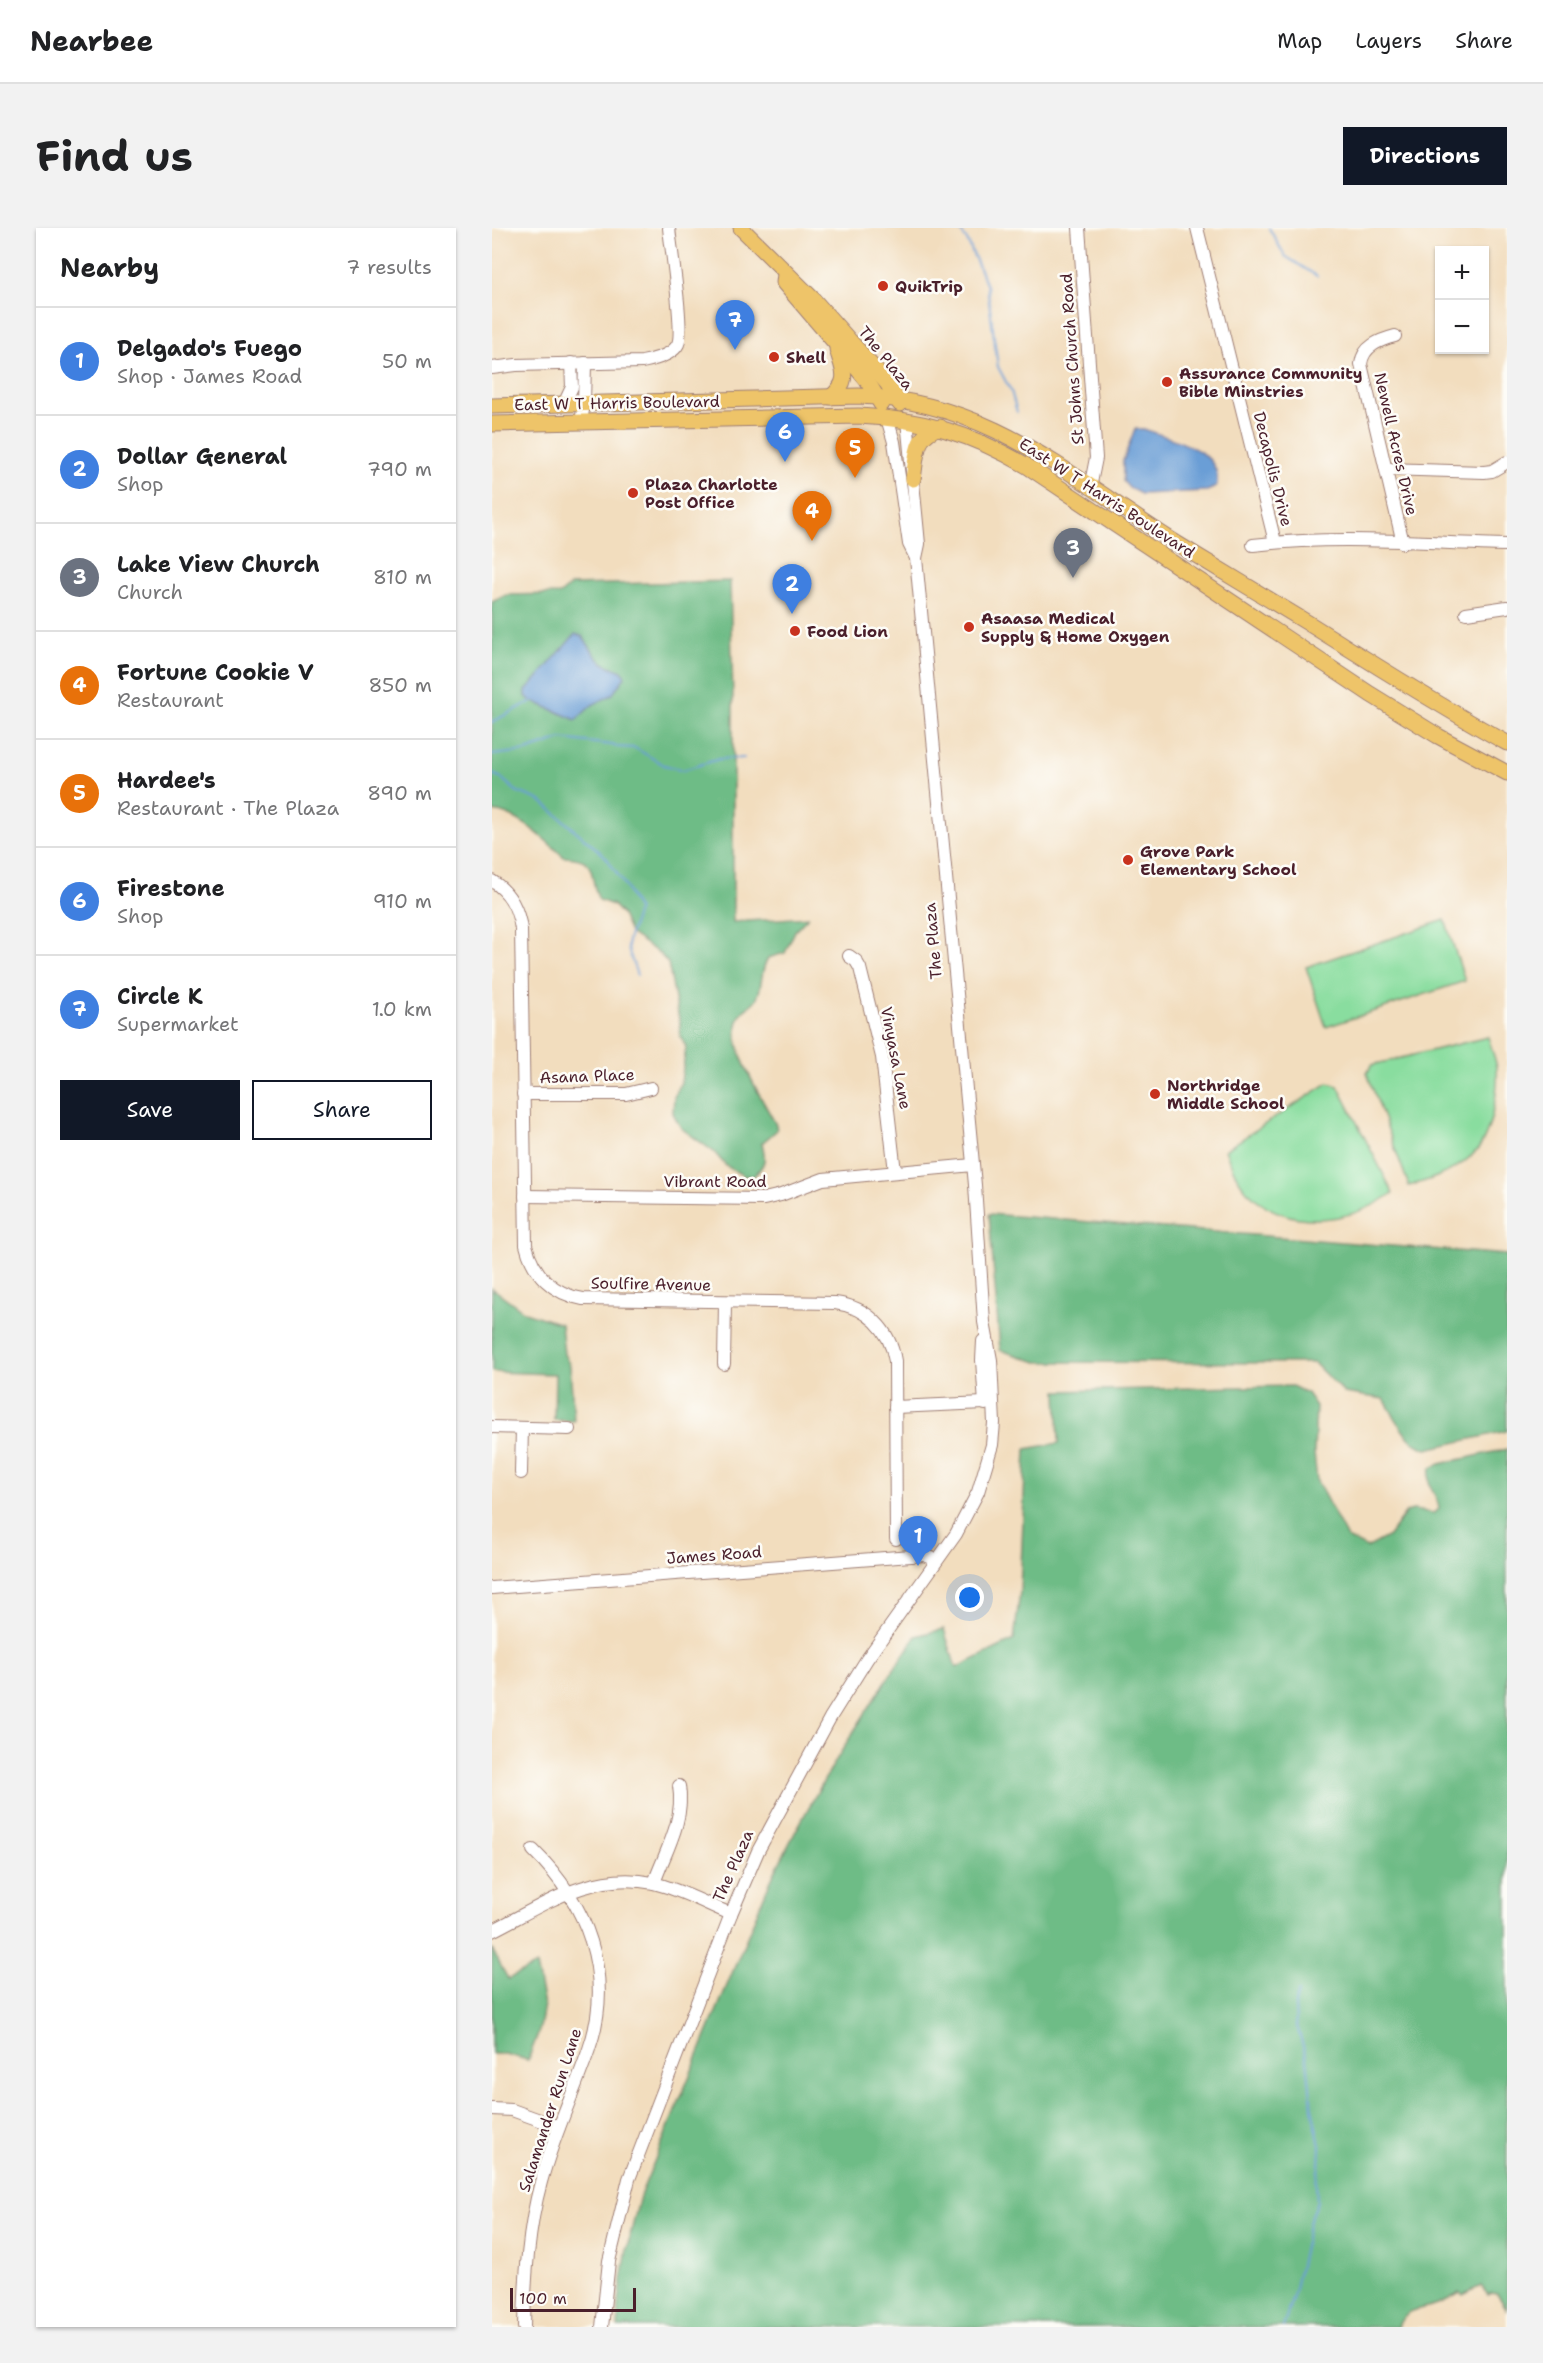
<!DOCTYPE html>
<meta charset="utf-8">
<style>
:root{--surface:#fff;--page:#f2f2f2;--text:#202124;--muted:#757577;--line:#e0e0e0;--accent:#111827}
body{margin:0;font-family:"Shantell Sans",sans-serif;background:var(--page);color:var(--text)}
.controls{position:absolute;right:18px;top:18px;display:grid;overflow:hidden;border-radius:0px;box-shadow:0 2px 4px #0004}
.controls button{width:54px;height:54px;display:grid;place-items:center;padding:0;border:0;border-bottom:2px solid var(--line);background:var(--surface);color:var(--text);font:30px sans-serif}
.scale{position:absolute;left:18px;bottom:15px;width:126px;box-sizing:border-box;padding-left:6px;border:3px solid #4a1f2b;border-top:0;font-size:16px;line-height:21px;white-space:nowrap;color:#4a1f2b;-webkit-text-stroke:4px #fdfcf7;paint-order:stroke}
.you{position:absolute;left:478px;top:1370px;width:21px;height:21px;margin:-15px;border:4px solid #fff;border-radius:50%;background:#1a73e8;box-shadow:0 0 0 9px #1a73e833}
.badge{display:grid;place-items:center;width:39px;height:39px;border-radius:50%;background:var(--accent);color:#fff;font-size:20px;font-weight:700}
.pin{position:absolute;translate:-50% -50px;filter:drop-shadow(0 2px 3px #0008)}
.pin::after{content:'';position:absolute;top:32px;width:21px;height:18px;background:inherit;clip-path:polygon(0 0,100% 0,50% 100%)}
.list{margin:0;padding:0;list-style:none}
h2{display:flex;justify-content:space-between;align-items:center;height:78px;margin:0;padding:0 24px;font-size:26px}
h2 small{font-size:20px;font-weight:400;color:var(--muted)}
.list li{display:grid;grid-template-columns:39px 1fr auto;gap:18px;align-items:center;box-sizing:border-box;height:108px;padding:0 24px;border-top:2px solid var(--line)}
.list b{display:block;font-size:22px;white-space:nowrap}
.list p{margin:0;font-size:20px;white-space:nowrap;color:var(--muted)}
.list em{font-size:20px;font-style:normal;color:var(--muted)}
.actions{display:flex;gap:12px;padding:18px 24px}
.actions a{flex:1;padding:14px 0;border:2px solid var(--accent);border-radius:0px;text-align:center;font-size:21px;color:var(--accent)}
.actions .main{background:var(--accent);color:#fff}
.map{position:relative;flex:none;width:1015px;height:2099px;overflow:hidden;border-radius:0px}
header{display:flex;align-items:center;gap:36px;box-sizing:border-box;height:84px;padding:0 30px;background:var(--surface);border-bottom:2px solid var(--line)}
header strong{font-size:28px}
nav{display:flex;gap:33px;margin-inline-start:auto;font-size:21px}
.intro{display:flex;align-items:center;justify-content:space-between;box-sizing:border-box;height:144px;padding:0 36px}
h1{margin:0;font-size:42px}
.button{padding:15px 27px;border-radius:0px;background:var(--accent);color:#fff;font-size:21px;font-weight:700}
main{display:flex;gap:36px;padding:0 36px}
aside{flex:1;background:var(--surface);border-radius:0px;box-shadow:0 2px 4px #0004}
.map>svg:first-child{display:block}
</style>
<header>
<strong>Nearbee</strong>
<nav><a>Map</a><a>Layers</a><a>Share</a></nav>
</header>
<div class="intro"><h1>Find us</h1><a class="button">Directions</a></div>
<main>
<aside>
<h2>Nearby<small>7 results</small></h2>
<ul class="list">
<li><span class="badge" style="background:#3f7fe0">1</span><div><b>Delgado's Fuego</b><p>Shop · James Road</p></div><em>50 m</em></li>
<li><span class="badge" style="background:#3f7fe0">2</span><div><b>Dollar General</b><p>Shop</p></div><em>790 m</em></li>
<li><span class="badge" style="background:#6b7280">3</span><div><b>Lake View Church</b><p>Church</p></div><em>810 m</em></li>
<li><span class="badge" style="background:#e8710a">4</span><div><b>Fortune Cookie V</b><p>Restaurant</p></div><em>850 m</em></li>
<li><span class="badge" style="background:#e8710a">5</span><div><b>Hardee's</b><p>Restaurant · The Plaza</p></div><em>890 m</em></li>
<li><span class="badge" style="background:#3f7fe0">6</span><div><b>Firestone</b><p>Shop</p></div><em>910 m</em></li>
<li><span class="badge" style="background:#3f7fe0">7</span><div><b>Circle K</b><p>Supermarket</p></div><em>1.0 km</em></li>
</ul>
<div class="actions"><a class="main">Save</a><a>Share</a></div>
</aside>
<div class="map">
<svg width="1015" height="2099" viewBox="0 0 1015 2099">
<rect width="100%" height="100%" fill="#fdfcf7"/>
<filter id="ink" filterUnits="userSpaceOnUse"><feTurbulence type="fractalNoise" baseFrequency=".0167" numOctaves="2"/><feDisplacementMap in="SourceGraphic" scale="12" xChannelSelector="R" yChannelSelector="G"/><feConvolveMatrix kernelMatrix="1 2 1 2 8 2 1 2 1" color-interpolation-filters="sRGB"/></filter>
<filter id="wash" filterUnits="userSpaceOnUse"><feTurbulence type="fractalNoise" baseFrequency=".008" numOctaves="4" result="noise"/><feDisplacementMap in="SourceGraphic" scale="24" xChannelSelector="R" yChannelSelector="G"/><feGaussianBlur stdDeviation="1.35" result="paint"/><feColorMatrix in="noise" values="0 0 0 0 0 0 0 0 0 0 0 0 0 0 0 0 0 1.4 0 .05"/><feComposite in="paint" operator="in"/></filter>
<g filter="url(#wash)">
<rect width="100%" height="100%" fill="#f2ddbe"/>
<g fill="#89dd9f" stroke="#6a7e65" stroke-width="1.5">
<polygon points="953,692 973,753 834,799 814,739"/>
<path d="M996 809C999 819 1003 829 1005 840 1007 861 999 904 986 921 968 942 942 951 917 958L875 845 880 837Z"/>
<path d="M836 855 846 858 901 965C858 996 795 1004 755 963 744 951 739 936 733 922Z"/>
</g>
<g fill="#6ebc86" stroke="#5c6e58" stroke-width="1.5">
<path d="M238 353 241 472V694L316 689 303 703 293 725 276 730C268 742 271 757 265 770 260 779 250 781 247 790 235 819 271 871 284 897L285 902 270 915C274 931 274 936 262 948H252L234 938 222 924 189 900 181 885 182 869 189 854 194 819 188 808V796L176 735 168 726 138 705 130 687 121 677 107 672C95 647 109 630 72 629 52 611 28 586 0 583V374L14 367 68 366 79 357Z"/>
<path d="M497 986 1015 1027V1203L935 1221C913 1215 904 1190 892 1171L852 1165 822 1135 545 1134 508 1122Z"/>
<polygon points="0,1060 33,1084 69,1096 72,1126 78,1138 82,1193 62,1192 63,1146 0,1144"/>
<path d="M800 1158 815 1165 824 1178 822 1225 825 1253 855 1310 875 1320 897 1308 914 1284 921 1282 942 1285 947 1281C945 1263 932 1260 939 1240L948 1236 1015 1221V2081L1005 2066 1000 2065 996 2067 989 2058 971 2067 968 2065C961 2069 954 2073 946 2076 929 2082 913 2079 906 2099H126L127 2072 135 2020 148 1968 274 1663C316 1572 369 1490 424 1408L452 1401 464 1440 522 1412 528 1363 534 1221 567 1215 565 1163Z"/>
<polygon points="0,1721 16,1751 44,1737 52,1777 48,1800 36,1832 13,1826 0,1826"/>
</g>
<g fill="#6a9ed6" stroke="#5a5e80" stroke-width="1.5">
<path d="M643 201H652C678 211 734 222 724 259L715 263 649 266 637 260 631 253V233Z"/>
<path d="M83 406 90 408C107 430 101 433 130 443L133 449 120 467 100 477 84 492 38 472 34 468V463Z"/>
</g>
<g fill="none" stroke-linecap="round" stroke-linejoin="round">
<g stroke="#6a9ed6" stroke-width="2">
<polyline points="466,0 475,12 495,58 506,139 519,163 525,184"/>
<polyline points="777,0 793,28 825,48"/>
<polyline points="0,494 40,473"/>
<polyline points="0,527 34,523 69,511 120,517 125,519 143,520 172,537 191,542 227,531 252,530"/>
<polyline points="0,546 8,549 24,563 49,573 114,629 132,656 146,683 136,712 136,721 145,747"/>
<polyline points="791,2099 802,2065 819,1987 825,1974 824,1954 827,1938 828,1918 820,1880 815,1831 804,1795 803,1776 806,1764"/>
</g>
</g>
</g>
<g filter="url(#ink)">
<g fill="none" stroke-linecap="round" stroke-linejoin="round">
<g stroke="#9e7e74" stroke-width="14">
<g id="minor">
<polyline points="587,0 604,230 598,260"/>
<polyline points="705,0 783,314"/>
<path d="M903 108C888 112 871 118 869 136L911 315"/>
<path d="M0 140 24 137 150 134C160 132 181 127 186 116 192 102 179 20 177 0"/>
<polyline points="72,176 80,159 79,135"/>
<polyline points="395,190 402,214 417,316 424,330"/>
<polyline points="89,194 92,176 93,135"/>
<polyline points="894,241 992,244 1000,243 1015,234"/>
<path d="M761 317C844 307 932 315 1015 317"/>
<polyline points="974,385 1015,379"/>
<path d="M0 653C18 664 26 680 29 701L34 1017C41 1046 61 1066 91 1071L343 1075C375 1079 398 1101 403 1133L404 1311"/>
<polyline points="357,728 364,733 368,740 390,829 403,944"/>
<polyline points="31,866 134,866 159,860"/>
<polyline points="33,968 272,971 289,967 331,951 481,937"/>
<polyline points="491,1113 490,1132 493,1176"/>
<polyline points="232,1136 233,1074"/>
<polyline points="403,1179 493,1175"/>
<polyline points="0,1199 77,1201"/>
<polyline points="29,1245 30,1200"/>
<polyline points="0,1360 432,1327 445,1332"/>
<path d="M162 1655C173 1624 193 1592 187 1558"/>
<path d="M0 1703C51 1677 101 1642 161 1655 188 1661 214 1676 239 1686"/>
<polyline points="0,1881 20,1882 67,1899"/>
<path d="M32 2099C33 2051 36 2001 49 1954 61 1908 82 1865 97 1821 123 1746 95 1675 41 1622"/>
<polyline points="110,2099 117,2033 137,1951 239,1686 266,1623 338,1490 375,1431 464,1306 486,1264 500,1217 502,1195 499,1132 492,1094 483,957 424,330 427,316 415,192"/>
</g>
</g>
<g stroke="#9e7e74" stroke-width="17">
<g id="major">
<polyline points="249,0 320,70 395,155 408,176"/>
<polyline points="293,46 292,55 374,151 389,176"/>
<path d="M339 169C359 152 351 143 345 121"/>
<path d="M0 178 367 168C499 173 578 249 684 315 728 342 772 368 816 395 882 436 947 478 1015 515"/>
<path d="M0 196 367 188C431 191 480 206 535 238L878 466 946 508 1015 545"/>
<path d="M421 251C425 228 422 207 448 199"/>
</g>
</g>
<use href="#minor" stroke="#fff" stroke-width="12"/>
<use href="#major" stroke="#eec469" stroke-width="15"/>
</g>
</g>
<g fill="#c8321e" stroke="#fdfcf7" stroke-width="2">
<circle cx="391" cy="58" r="6"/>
<circle cx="282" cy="129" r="6"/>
<circle cx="675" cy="154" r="6"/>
<circle cx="141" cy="265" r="6"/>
<circle cx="477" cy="399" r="6"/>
<circle cx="303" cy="403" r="6"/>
<circle cx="636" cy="632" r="6"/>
<circle cx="663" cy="866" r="6"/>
</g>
<g text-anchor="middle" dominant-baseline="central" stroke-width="5" stroke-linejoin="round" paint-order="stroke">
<g font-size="16" font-weight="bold" fill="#4a1f2b" stroke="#fdfcf7" text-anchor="start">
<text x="403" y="58">QuikTrip</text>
<text x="294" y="129">Shell</text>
<text x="687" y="145">Assurance Community<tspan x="687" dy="18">Bible Minstries</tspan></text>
<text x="153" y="256">Plaza Charlotte<tspan x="153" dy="18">Post Office</tspan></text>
<text x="489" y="390">Asaasa Medical<tspan x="489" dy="18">Supply &amp; Home Oxygen</tspan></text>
<text x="315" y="403">Food Lion</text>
<text x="648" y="623">Grove Park<tspan x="648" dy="18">Elementary School</tspan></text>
<text x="675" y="857">Northridge<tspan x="675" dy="18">Middle School</tspan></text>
</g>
<g font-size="16" fill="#4a1f2b" stroke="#fdfcf7">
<text transform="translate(394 130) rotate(51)">The Plaza</text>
<text transform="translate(580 131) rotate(-94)">St Johns Church Road</text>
<text transform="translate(125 175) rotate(-1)">East W T Harris Boulevard</text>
<text transform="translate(904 216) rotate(77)">Newell Acres Drive</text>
<text transform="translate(781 241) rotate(76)">Decapolis Drive</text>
<text transform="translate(615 270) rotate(33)">East W T Harris Boulevard</text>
<text transform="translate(441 713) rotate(-95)">The Plaza</text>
<text transform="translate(404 830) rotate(79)">Vinyasa Lane</text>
<text transform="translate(95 848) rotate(-2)">Asana Place</text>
<text x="223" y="953">Vibrant Road</text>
<text transform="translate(159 1056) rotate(1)">Soulfire Avenue</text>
<text transform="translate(222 1327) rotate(-4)">James Road</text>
<text transform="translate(241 1638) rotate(-66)">The Plaza</text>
<text transform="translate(58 1882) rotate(-72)">Salamander Run Lane</text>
</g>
</g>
</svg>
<div class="controls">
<button>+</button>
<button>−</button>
</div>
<div class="scale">100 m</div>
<div class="you"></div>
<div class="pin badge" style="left:426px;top:1338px;background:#3f7fe0">1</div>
<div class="pin badge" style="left:300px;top:386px;background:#3f7fe0">2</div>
<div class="pin badge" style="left:581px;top:350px;background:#6b7280">3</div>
<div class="pin badge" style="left:320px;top:313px;background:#e8710a">4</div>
<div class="pin badge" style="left:363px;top:250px;background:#e8710a">5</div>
<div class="pin badge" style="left:293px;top:234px;background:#3f7fe0">6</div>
<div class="pin badge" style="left:243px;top:122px;background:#3f7fe0">7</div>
</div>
</main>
